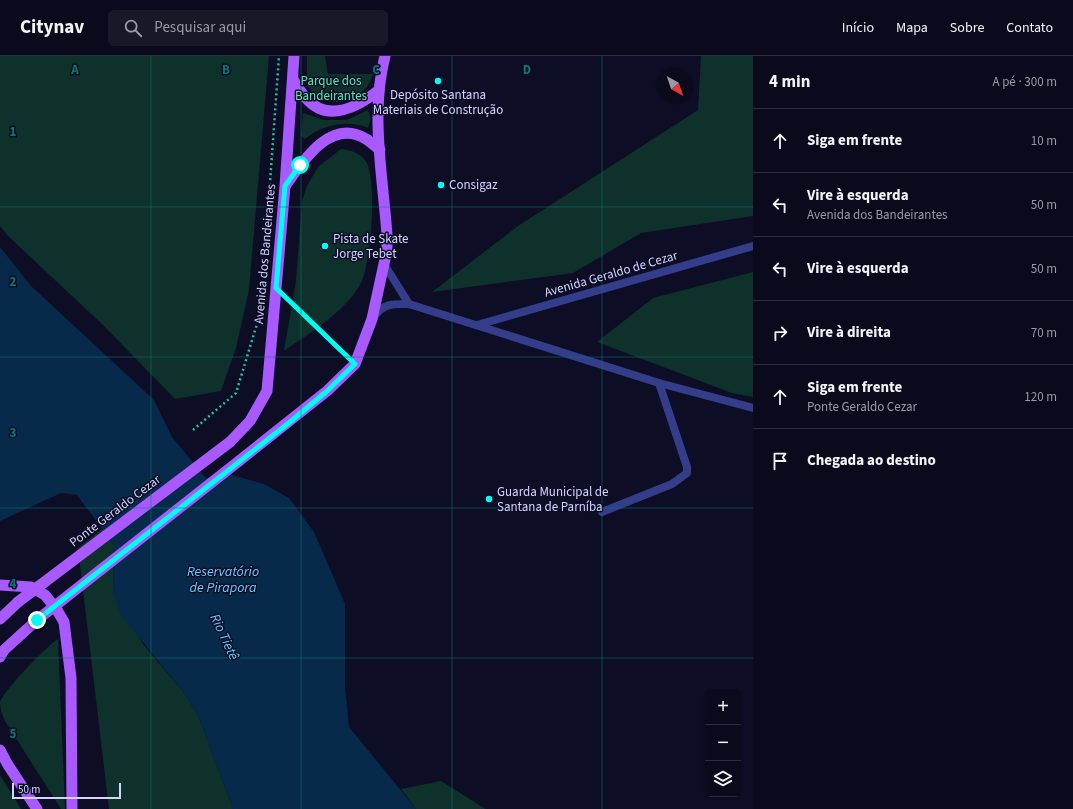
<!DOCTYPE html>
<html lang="pt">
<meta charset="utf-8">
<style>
:root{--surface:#0a0a1c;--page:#181829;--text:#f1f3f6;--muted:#999aa3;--line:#2a2b3b}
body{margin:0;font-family:"Source Sans 3",sans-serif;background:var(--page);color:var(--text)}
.controls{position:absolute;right:12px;bottom:12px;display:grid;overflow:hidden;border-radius:6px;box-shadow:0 1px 3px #0004}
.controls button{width:36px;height:36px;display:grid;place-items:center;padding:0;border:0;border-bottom:1px solid var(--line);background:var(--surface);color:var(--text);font:20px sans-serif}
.compass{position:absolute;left:657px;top:12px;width:36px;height:36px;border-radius:50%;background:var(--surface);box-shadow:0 1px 3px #0004;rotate:140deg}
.scale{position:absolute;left:12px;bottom:10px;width:109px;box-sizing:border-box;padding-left:4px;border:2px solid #d2d3ff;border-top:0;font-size:11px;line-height:14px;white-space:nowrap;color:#d2d3ff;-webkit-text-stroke:3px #0d0d26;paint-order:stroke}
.stop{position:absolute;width:12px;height:12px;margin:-9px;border:3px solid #00fdf1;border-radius:50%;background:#fff}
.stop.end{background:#00fdf1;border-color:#fff;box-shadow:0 1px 4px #0008}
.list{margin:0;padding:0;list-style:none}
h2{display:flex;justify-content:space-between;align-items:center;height:52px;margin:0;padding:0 16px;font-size:17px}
h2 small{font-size:13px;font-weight:400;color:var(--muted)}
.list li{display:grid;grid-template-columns:26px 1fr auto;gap:12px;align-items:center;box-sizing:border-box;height:64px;padding:0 16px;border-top:1px solid var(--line)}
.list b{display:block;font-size:15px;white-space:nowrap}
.list p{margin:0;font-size:13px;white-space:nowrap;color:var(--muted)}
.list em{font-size:13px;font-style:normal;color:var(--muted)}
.icon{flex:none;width:22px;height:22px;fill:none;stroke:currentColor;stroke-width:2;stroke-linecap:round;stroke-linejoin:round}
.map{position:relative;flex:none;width:753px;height:753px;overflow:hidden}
header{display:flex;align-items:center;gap:24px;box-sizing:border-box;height:56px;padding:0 20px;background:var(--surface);border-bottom:1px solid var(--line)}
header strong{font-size:19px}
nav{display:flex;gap:22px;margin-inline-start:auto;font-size:14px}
.search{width:280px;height:36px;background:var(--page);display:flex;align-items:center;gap:10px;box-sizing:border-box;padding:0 14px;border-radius:6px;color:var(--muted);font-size:15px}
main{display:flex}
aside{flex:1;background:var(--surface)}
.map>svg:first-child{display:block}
</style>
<header>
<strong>Citynav</strong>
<div class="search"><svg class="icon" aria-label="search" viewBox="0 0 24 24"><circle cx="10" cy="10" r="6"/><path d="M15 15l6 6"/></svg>Pesquisar aqui</div>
<nav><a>Início</a><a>Mapa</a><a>Sobre</a><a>Contato</a></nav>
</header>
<main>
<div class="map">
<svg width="753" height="753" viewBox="0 0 753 753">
<rect width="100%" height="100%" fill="#0d0d26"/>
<g fill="#0f312b">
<polygon points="0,0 269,0 249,234 236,292 221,335 175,343 104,270 8,180 0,170"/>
<path d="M307 0H325L328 18H373C365 48 323 57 307 29Z"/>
<polygon points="701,0 753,0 753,160 641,177 573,217 432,236 518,170 698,54"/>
<path d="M368 54 371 62 368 72C348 63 321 69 305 83L301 80 303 57 324 64H347Z"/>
<path d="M341 93C351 94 359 97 365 104 378 120 371 208 361 227 345 256 311 276 284 295L296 225 302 145 307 130 318 111Z"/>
<polygon points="753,216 753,341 732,337 597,286 653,242"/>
<polygon points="102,473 114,489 113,535 143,588 186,639 200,664 233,753 109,753 78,492"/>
<path d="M58 583 65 753H61L5 665C3 660 0 653 0 647 1 637 48 589 58 583Z"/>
<polygon points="0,719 21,753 0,753"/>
<polygon points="441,725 484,752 485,753 416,753 401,733"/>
</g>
<polygon fill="#072a4b" points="0,191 31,230 154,344 172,381 206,422 228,418 264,428 289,442 314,476 345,548 345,631 349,671 416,753 233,753 200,664 186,639 120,558 113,535 114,489 77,439 61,437 0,465"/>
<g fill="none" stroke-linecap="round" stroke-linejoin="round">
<g stroke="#23c2a1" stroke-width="2.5" stroke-dasharray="2 3" stroke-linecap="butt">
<polyline points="267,169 279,0"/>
<polyline points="288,243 346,299"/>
<polyline points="193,374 236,337 260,258"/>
</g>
<polyline stroke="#333d8a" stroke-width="8" points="602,456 672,428 687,417 687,411 659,327"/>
<g stroke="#333d8a" stroke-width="8">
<polyline points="384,208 409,248"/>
<path d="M374 261C383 247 393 248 409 248L659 327 753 352"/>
<polyline points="477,269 753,190"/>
</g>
<g stroke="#a859ff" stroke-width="11">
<path d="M293 23C296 29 300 35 305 41 327 68 358 51 379 34"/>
<path d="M286 129C303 105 331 61 366 83 371 86 376 91 380 94"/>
<polyline points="230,386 250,365 267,335 285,130 294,0"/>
<path d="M239 405 327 335 355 308 372 263 387 194V179C383 121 370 58 385 0"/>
<polyline points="0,529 31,531 45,539 57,554 64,566 71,622 72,753"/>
<polyline points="0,563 18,546"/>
<polyline points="0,601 4,594 37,564"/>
<polyline points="0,694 8,709 37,753"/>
</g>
<g stroke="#a859ff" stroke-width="11">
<polyline points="18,546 230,386"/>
<polyline points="37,564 239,405"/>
</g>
</g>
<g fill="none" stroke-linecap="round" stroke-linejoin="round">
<polyline stroke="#00fdf1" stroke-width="5" points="37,564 290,366 327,335 355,308 276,232 285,130 300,109"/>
</g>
<path fill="none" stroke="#0f766e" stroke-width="1" stroke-opacity="0.55" d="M151 0V753M301 0V753M452 0V753M602 0V753M0 151H753M0 301H753M0 452H753M0 602H753"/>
<g fill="#00fdf1" stroke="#0d0d26" stroke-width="1.5">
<circle cx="438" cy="25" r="4"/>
<circle cx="441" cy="129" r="4"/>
<circle cx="325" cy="190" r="4"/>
<circle cx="489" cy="443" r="4"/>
</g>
<g text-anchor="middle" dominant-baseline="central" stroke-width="3" stroke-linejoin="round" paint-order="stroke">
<g font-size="13" fill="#52ebae" stroke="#0d0d26">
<text x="331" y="25">Parque dos<tspan x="331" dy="15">Bandeirantes</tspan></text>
</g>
<g font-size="13" fill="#d2d3ff" stroke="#0d0d26" text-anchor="start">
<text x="438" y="39" text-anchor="middle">Depósito Santana<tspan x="438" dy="15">Materiais de Construção</tspan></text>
<text x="449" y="129">Consigaz</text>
<text x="333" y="183">Pista de Skate<tspan x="333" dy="15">Jorge Tebet</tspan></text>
<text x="497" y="436">Guarda Municipal de<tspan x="497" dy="15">Santana de Parníba</tspan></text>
</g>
<g font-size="13" fill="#d2d3ff" stroke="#0d0d26">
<text transform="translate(265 198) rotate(-85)">Avenida dos Bandeirantes</text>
<text transform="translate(611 218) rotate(-16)">Avenida Geraldo de Cezar</text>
<text transform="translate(115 455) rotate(-37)">Ponte Geraldo Cezar</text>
</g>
<g font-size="14" font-style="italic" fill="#60cdff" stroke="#0d0d26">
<text x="223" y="516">Reservatório<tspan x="223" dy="16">de Pirapora</tspan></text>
<text transform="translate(224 581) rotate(65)">Rio Tietê</text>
</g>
</g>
<g font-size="13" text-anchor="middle" font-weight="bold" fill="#0f766e" stroke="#0d0d26" stroke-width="3" stroke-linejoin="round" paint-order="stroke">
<text x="75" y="18">A</text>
<text x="226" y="18">B</text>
<text x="376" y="18">C</text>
<text x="527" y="18">D</text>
<text x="13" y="80">1</text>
<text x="13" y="230">2</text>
<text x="13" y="381">3</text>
<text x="13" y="532">4</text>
<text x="13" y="682">5</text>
</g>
</svg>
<div class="controls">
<button>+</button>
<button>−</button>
<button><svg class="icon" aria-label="layers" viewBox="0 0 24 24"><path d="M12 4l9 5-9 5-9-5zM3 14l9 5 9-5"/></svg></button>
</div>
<svg class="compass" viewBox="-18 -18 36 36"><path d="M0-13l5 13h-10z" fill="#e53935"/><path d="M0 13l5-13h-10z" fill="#999aa3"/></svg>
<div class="scale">50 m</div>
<div class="stop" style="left:300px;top:109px"></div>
<div class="stop end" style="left:37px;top:564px"></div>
</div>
<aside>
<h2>4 min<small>A pé · 300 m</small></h2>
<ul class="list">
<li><svg class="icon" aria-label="ahead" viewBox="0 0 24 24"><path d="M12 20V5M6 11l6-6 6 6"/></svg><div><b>Siga em frente</b></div><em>10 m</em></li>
<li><svg class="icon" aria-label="left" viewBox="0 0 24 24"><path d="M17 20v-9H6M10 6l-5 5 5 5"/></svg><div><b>Vire à esquerda</b><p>Avenida dos Bandeirantes</p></div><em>50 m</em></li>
<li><svg class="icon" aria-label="left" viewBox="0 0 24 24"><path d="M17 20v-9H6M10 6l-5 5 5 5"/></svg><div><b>Vire à esquerda</b></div><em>50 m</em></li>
<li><svg class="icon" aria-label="right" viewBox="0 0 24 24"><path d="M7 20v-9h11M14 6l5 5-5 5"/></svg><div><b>Vire à direita</b></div><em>70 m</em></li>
<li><svg class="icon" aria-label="ahead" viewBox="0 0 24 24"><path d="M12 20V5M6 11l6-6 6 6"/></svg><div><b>Siga em frente</b><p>Ponte Geraldo Cezar</p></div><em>120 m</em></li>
<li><svg class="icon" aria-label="arrive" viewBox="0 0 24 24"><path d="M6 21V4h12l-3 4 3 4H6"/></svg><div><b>Chegada ao destino</b></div></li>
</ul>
</aside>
</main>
